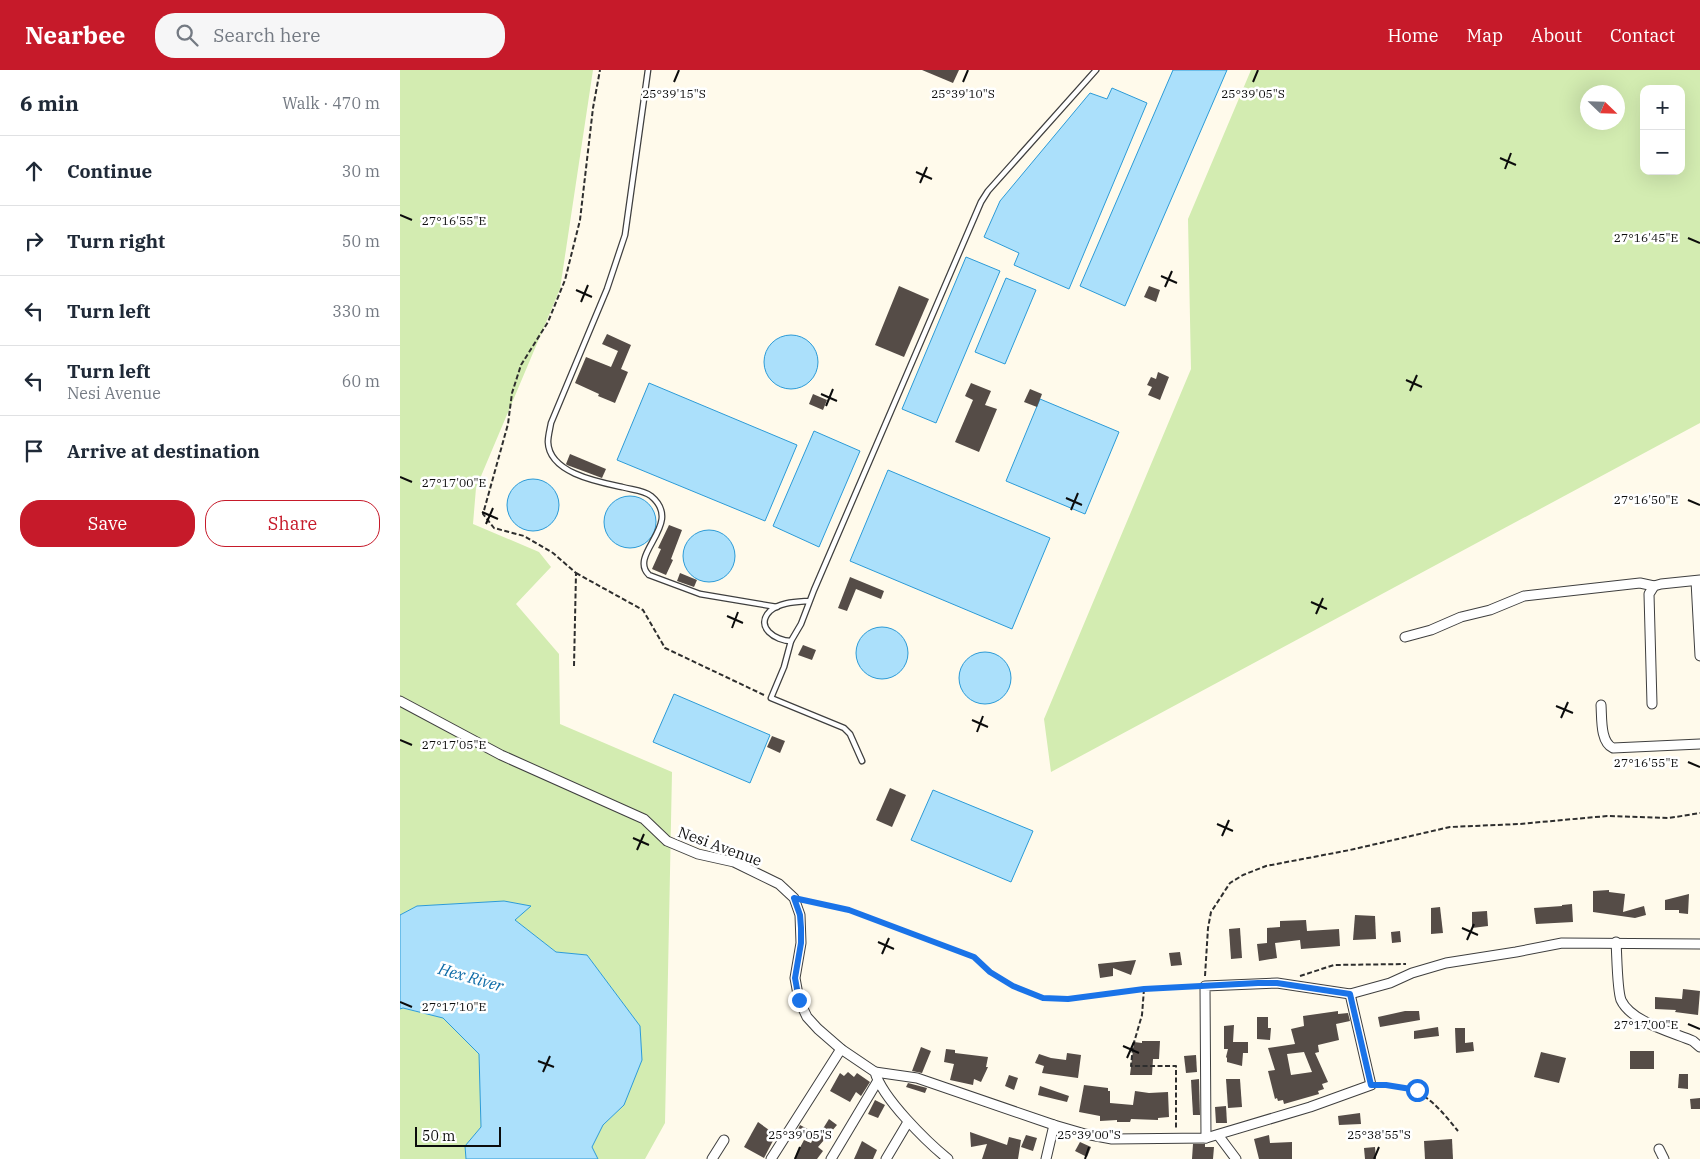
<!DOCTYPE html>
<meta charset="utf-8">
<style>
:root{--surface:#fff;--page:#f6f6f7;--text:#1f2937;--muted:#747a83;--line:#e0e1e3;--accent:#c61a2a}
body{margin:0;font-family:"IBM Plex Serif",serif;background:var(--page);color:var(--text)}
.controls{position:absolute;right:15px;top:15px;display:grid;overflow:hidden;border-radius:10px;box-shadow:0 5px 20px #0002}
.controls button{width:45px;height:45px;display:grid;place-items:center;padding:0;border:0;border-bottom:1px solid var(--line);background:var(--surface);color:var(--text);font:25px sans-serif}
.compass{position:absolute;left:1180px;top:15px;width:45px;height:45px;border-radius:50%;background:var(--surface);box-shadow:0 5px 20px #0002;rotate:113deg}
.scale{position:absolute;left:15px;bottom:12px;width:86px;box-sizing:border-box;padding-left:5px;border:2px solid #0c0c0c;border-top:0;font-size:14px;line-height:18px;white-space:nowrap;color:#0c0c0c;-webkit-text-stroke:4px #fff;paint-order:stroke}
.stop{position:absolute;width:15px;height:15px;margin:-11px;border:4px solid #1a73e8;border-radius:50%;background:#fff}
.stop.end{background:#1a73e8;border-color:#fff;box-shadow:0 1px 5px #0008}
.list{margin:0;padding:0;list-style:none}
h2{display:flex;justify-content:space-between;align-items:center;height:65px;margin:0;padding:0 20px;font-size:21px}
h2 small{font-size:16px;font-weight:400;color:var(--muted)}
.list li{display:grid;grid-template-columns:32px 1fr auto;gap:15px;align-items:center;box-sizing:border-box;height:70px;padding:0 20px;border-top:1px solid var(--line)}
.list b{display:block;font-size:19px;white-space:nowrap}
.list p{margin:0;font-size:16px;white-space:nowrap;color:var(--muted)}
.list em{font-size:16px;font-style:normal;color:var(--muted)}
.actions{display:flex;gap:10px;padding:15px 20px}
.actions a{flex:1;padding:11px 0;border:1px solid var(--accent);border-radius:20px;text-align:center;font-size:18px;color:var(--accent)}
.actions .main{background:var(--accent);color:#fff}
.icon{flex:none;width:28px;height:28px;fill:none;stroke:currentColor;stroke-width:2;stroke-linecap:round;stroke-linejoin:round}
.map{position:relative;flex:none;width:1300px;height:1089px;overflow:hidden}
header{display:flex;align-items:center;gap:30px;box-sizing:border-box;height:70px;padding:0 25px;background:var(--accent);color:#fff}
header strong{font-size:24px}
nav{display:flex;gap:28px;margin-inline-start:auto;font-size:18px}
.search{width:350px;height:45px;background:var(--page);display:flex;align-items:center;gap:12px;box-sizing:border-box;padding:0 18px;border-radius:20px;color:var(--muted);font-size:19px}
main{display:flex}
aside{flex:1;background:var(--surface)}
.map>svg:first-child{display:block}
</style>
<header>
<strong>Nearbee</strong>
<div class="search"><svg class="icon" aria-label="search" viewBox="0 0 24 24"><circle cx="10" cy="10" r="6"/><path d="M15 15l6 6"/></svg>Search here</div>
<nav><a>Home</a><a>Map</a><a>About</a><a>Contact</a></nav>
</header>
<main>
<aside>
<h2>6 min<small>Walk · 470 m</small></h2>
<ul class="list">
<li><svg class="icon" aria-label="ahead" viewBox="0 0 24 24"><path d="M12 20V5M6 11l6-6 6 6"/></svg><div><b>Continue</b></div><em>30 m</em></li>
<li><svg class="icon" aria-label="right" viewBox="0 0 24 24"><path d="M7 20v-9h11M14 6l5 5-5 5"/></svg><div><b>Turn right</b></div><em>50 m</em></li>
<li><svg class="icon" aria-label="left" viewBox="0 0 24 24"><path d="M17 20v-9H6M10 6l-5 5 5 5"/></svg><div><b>Turn left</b></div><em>330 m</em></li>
<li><svg class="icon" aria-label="left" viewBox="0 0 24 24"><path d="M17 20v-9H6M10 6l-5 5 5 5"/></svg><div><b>Turn left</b><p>Nesi Avenue</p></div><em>60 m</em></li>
<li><svg class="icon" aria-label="arrive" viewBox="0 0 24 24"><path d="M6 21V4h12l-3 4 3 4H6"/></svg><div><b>Arrive at destination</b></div></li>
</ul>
<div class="actions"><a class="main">Save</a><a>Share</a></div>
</aside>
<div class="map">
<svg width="1300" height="1089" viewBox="0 0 1300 1089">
<rect width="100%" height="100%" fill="#fffaeb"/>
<g fill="#d3ecb1" fill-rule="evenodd">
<polygon points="0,0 193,0 160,219 76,418 73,454 139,482 151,497 116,534 159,584 160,654 272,702 265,1053 245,1089 198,1089 192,1077 203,1055 224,1035 242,990 240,956 187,885 156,882 115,850 130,836 104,831 17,836 0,845"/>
<path d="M851 0H1300V353L651 702 644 649 791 299 788 149ZM1244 19H1281V101H1244ZM1188 22H1218V52H1188Z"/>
<polygon points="2,938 43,948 79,984 81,1057 65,1076 66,1089 0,1089 0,939"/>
</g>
<g fill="#abe0fb" stroke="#2c9bd7">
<polygon points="773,0 827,0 725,236 680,216"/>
<polygon points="712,18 747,33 669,219 614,195 619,183 584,167 600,131 690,23 707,29"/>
<polygon points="566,187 600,201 536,353 502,339"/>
<polygon points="606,208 636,220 605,294 575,282"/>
<circle cx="391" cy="292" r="27"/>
<polygon points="249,313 397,375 365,451 217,390"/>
<polygon points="640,329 719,362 685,444 606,411"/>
<polygon points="414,361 460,381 419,477 373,456"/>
<polygon points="488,400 650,468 612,559 450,491"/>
<circle cx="133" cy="435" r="26"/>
<circle cx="230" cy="452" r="26"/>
<circle cx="309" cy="486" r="26"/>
<circle cx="482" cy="583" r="26"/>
<circle cx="585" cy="608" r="26"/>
<polygon points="274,624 370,665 350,713 253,672"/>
<polygon points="533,720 633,761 611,812 511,770"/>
<polygon points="104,831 131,836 115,850 156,882 187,885 240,956 242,990 224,1035 203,1055 192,1077 198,1089 66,1089 65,1076 81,1057 79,984 43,948 3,938 0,939 0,845 17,836"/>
</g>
<g fill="#554c47" fill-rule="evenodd">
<polygon points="522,0 559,0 553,13"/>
<polygon points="499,216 529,229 504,287 475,275"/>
<polygon points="749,216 760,220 756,232 744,227"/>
<polygon points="207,264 231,275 221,299 228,302 215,333 198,326 199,324 175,313 186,287 211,297 218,281 202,274"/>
<polygon points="758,302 769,307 760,330 748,325 752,317 747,315 751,307 756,309"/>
<polygon points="571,313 591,321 585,335 597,339 579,382 555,372 573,330 565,326"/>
<polygon points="630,319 642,324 637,337 624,332"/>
<polygon points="413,324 427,330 423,340 409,334"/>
<polygon points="170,384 206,399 202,408 167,395 166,394"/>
<polygon points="269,455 282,460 271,489 273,490 266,505 252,499 261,479 258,478"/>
<polygon points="280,503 297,510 294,517 277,511"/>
<polygon points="450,507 484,521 481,529 456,519 447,541 438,538"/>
<polygon points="403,575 416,580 412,590 398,585"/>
<polygon points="372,666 385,671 380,683 367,677"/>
<polygon points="490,718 506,725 492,757 476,750"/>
<polygon points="1209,820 1209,822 1225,824 1223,842 1244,836 1246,845 1235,848 1193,842 1193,821"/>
<polygon points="1289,824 1288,844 1279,843 1279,840 1265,840 1265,830"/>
<polygon points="1172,834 1173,852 1136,854 1134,838 1162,836 1162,835"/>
<polygon points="1040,837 1043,863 1031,864 1031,838"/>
<polygon points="1087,841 1088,856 1072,858 1072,842"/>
<polygon points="955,845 975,846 976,869 953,870"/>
<polygon points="906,850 907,861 939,859 940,876 901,879 900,870 875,873 877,888 859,891 857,874 867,873 867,858 880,857 880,851"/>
<polygon points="840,858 842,888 831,889 829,859"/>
<polygon points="1000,861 1001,872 992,873 991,862"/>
<polygon points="780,882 782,895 771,896 769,883"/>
<polygon points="736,890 731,905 713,898 713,906 700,908 698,894"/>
<polygon points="1283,919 1300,921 1298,945 1275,942 1276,940 1255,939 1255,927 1282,929"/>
<path d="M938 941V944L948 943 950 951 936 954 939 970 918 975 919 982 915 983 928 1012 922 1014 924 1019 918 1021 919 1024 884 1034 883 1030 878 1031 877 1028 875 1029 868 1001 875 1000 868 978 895 974 891 959 904 956 903 946ZM904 982 912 1002 891 1005 887 984Z"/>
<polygon points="1005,941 1019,941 1020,950 980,957 978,947"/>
<polygon points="857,947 868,947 868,958 871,958 870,970 857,969"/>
<polygon points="834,955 833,972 848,972 848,983 843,983 842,996 827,992 827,988 826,987 828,979 824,979 824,956"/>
<polygon points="1038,957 1039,966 1014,969 1014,961"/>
<polygon points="1055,958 1065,958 1065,973 1073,972 1074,981 1056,983"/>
<polygon points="742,971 760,971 759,989 753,989 752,1005 730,1005 734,972 742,973"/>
<polygon points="521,977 531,981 522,1003 512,1001"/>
<polygon points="546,979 555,980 555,983 588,987 586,997 588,997 581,1012 574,1009 573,1015 550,1010 554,994 544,992"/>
<rect x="1230" y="981" width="24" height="18"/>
<polygon points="1141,982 1166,988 1159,1013 1134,1007"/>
<polygon points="667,983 681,985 678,1008 642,1003 644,996 635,993 639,984 651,988 666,990"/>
<polygon points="796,985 797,1002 786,1003 784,986"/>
<polygon points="448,1002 454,1007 457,1003 470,1012 461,1026 456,1022 450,1032 430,1021 440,1003 444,1006"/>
<polygon points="1279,1004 1288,1004 1288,1019 1278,1018"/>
<polygon points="609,1005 618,1008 614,1020 605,1016"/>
<polygon points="799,1009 800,1045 793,1045 791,1010"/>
<polygon points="826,1009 840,1009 842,1037 828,1038"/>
<polygon points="508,1013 527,1018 525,1023 506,1017"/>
<polygon points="684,1015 708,1018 708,1021 710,1021 710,1033 733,1035 735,1021 749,1023 768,1022 769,1047 758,1048 758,1050 731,1049 730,1052 717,1052 717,1050 700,1051 700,1046 679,1042"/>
<polygon points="640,1016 669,1026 667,1032 638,1025"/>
<polygon points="1300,1028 1300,1039 1291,1039 1290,1029"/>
<polygon points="475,1030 485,1035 478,1048 468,1044"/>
<polygon points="826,1036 827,1053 816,1053 815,1037"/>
<polygon points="960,1043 961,1054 939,1055 938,1046"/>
<polygon points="429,1049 437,1055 418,1077 423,1081 417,1089 394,1089 404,1070 411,1073 412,1071 398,1059 400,1055 419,1065"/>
<polygon points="358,1052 376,1065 364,1088 344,1077"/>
<polygon points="570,1062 607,1075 609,1067 621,1070 618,1089 582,1089 587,1074 571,1077"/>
<polygon points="626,1065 637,1068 633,1081 621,1077"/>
<polygon points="869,1065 870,1073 892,1072 892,1089 859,1089 854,1069"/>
<polygon points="1052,1069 1053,1089 1025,1089 1024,1071"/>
<polygon points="462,1071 477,1080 473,1089 454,1089"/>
<polygon points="680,1072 691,1077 687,1087 675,1081"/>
<polygon points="793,1074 805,1074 805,1077 814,1077 813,1089 792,1089"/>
<polygon points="975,1077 976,1089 965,1089 964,1078"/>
</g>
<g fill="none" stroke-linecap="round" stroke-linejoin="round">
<g stroke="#3f3f3f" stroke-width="7">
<g id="lane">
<path d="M248 0 225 165 207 219 151 353C150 359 148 366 148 372 149 403 198 412 222 417 232 420 243 420 251 426 285 454 227 484 249 505L300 524 377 537"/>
<path d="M409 531C397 532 380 532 370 541 354 557 376 571 391 571L401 554 414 520 581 132 588 121 696 0"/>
<polyline points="391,571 384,597 371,628 444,658 450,664 462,691"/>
</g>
</g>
<g stroke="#3f3f3f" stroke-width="11">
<g id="street">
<polyline points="1296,511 1300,586"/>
<polyline points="1005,567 1031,560 1061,547 1090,540 1124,526 1240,513 1254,516"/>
<path d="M0 631 101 685 244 749 267 771 298 784 334 792 379 814 394 828 400 845 401 873 395 908 399 930 407 947 418 959 441 979 475 1002C482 1028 527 1072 548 1089"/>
<polyline points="1252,634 1249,524 1254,516 1261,514 1300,510"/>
<path d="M1201 635C1202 648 1200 672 1213 678L1300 674"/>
<path d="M1216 872C1217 885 1217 919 1221 930 1231 952 1272 962 1293 971L1300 977"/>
<polyline points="475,1002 517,1008 654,1055 685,1064 712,1069 806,1068 910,1037 971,1015 950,924"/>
<polyline points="818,1065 836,1089"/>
<polyline points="806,1068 805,916 877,913 950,924 990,913 1012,903 1046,893 1116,882 1162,873 1300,874"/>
<polyline points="1259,1079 1264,1089"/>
<polyline points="312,1089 324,1070"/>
<polyline points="371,1089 441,979"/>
<polyline points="431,1089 477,1012"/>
<polyline points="486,1089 508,1052"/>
<polyline points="646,1089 654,1055"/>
</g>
</g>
<g stroke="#2e2e2e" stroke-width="2" stroke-dasharray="5 2.5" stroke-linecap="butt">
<polyline points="176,503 243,540 265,578 364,625"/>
<polyline points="174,596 176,503 153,483 124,466 94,458 83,444 108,354 112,323 121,295 148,252 165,210 180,150 193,38 200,0"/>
<polyline points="405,831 449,840 574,887 590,902 613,916 643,928 668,929 744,919 795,916"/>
<polyline points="805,906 808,858 811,842 830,813 843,805 866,796 950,780 1050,757 1119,754 1207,746 1269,748 1300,743"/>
<polyline points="900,906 934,895 1006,894"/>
<polyline points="744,919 742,945 733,976 731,996 776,996 776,1059"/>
<path d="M981 1015C1020 1014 1035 1033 1058 1061"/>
</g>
<use href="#lane" stroke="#fff" stroke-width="4.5"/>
<use href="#street" stroke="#fff" stroke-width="9"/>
</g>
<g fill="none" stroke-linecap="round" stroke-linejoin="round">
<polyline stroke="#1a73e8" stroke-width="6" points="399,930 395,908 401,873 401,858 400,845 394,828 449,840 574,887 590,902 613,916 643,928 668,929 744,919 858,913 877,913 950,924 971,1015 986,1015 1017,1020"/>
</g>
<path fill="none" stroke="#0c0c0c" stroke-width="2" d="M274 12 279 0M563 12 568 0M853 12 858 0M1100 88 1116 95M1105 99 1111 83M516 102 532 109M520 113 527 97M0 145 12 150M1288 168 1300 173M761 206 777 213M765 217 772 201M176 220 192 227M181 232 188 215M1006 310 1022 317M1010 321 1017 305M421 324 437 331M426 336 433 319M0 407 12 412M666 428 682 435M1288 430 1300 435M671 440 678 423M82 442 98 449M86 454 93 438M911 532 927 539M916 544 923 528M327 546 343 553M332 558 338 542M1156 636 1173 643M1161 648 1168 632M572 650 588 657M577 662 583 646M0 670 12 675M1288 692 1300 697M817 754 833 761M822 766 829 750M233 768 249 775M237 780 244 764M1062 858 1078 865M1067 870 1074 854M478 872 494 879M482 884 489 868M0 932 12 937M1288 954 1300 959M723 976 739 983M727 988 734 972M138 991 154 997M143 1002 150 986M395 1089 400 1077M685 1089 689 1077M974 1089 979 1077"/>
<g text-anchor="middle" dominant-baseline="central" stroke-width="5" stroke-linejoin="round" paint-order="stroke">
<g font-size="15" fill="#0c0c0c" stroke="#fff">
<text transform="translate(320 776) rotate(20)">Nesi Avenue</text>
</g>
<g font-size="16" font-style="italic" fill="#0c6aa6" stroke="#fff">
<text transform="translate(71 907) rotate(16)">Hex River</text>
</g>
</g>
<g font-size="12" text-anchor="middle" fill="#0c0c0c" stroke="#fff" stroke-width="5" stroke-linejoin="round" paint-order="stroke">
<text x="274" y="28">25°39'15"S</text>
<text x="563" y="28">25°39'10"S</text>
<text x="853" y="28">25°39'05"S</text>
<text x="54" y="155">27°16'55"E</text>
<text x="1246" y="172">27°16'45"E</text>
<text x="54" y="417">27°17'00"E</text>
<text x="1246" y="434">27°16'50"E</text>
<text x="54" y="679">27°17'05"E</text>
<text x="1246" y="697">27°16'55"E</text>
<text x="54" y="941">27°17'10"E</text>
<text x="1246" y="959">27°17'00"E</text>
<text x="400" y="1069">25°39'05"S</text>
<text x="689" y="1069">25°39'00"S</text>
<text x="979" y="1069">25°38'55"S</text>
</g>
</svg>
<div class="controls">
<button>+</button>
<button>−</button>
</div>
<svg class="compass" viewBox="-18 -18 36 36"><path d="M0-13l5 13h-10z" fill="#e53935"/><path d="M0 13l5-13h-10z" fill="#747a83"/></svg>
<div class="scale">50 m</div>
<div class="stop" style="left:1017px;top:1020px"></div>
<div class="stop end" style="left:399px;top:930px"></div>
</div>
</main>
